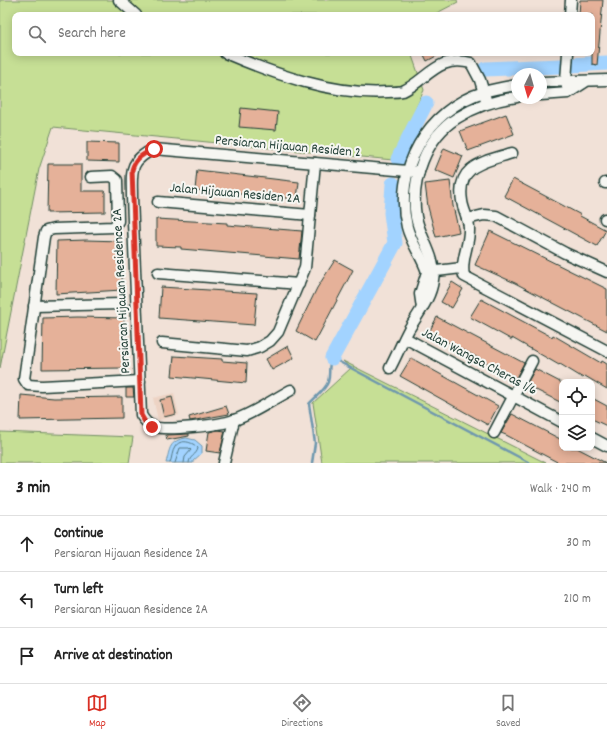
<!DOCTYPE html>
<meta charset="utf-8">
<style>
:root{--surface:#fff;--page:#f6f6f6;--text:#222;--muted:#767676;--line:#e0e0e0;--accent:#d93025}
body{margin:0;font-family:Dekko,sans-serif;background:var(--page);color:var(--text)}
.controls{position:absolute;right:12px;bottom:12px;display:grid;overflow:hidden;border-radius:8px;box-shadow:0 2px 10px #0003}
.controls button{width:36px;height:36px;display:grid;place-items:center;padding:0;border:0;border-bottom:1px solid var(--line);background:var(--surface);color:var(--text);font:20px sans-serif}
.compass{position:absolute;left:511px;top:68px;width:36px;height:36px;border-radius:50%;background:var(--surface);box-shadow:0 2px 10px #0003;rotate:185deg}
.stop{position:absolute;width:12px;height:12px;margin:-9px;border:3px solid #d93025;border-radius:50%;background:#fff}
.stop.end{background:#d93025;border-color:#fff;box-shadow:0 1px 4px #0008}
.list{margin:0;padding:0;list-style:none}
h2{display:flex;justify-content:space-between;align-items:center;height:52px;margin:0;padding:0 16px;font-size:17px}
h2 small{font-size:13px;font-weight:400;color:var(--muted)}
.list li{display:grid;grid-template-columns:26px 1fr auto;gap:12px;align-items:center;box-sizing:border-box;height:56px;padding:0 16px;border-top:1px solid var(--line)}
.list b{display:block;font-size:15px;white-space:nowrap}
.list p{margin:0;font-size:13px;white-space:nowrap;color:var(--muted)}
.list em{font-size:13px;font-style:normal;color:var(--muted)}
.icon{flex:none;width:22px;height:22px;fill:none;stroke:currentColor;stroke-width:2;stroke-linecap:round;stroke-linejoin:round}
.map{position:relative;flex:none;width:607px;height:463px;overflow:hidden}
.search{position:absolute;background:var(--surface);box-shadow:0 2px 10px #0003;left:12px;right:12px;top:12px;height:44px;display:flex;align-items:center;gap:10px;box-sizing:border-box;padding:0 14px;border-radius:8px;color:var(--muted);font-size:15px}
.sheet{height:220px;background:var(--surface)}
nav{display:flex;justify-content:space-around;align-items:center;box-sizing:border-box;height:56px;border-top:1px solid var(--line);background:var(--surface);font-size:11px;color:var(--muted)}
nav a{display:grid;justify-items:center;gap:2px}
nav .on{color:var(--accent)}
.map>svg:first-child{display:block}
</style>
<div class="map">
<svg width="607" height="463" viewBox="0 0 607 463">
<rect width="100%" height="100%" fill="#f1e1d7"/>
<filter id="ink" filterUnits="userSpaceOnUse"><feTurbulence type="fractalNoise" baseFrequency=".025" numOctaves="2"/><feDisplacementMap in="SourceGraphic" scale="8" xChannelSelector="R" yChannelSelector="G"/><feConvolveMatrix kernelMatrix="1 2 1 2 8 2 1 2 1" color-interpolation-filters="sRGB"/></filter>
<g filter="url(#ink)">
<polygon fill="#edd3c4" points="174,393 179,415 158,420 153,398"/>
<g fill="#c6df95" stroke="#728e64">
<polygon points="0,0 457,0 458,2 433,15 15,15 15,53 411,53 424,90 393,160 53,127 39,169 0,368"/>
<polygon points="343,361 546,463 322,463 313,403 351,368"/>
<polygon points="0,432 133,437 129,463 0,463"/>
</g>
<path fill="#a2d3ff" stroke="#6e97ae" d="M186 438 195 440 202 446V453L193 461V463H166C170 448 169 441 186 438Z"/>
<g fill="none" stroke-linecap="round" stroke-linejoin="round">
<g stroke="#537985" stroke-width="1">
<path d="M170 463C172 458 172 451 175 447 180 438 193 442 198 448 197 455 189 456 189 463"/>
<polyline points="175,463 180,448 189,448 191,450 185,457 184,463"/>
</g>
<path stroke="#6e97ae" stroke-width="2.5" d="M312 463 315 443 309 404C314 398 326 389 328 382 331 373 327 367 332 358L530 463"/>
<g stroke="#a2d3ff" stroke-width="15">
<polyline points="571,65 607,63"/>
<polyline points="485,69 561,66"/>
<polyline points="398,159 426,103"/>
<polyline points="332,358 395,243 391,213 393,184"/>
</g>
</g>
<g fill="#e5b199" stroke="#1f3d34">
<polygon points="580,0 603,0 597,65 592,64 592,15 579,15"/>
<polygon points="423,53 442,53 427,61"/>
<polygon points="241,108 278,112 276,130 239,127"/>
<polygon points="506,114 514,134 468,151 460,131"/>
<polygon points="87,142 119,143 119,162 87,161"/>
<polygon points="444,148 463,156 454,178 435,170"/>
<polygon points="48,164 81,164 81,191 105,191 105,212 47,213"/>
<polygon points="197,170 299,182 297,199 195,190"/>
<polygon points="513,179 581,215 580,216 606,230 597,246 504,196"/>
<polygon points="450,181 453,206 459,232 436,237 428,207 425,184"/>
<polygon points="156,219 227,223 227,225 302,231 299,259 181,249 181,247 156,246"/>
<polygon points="490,231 607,289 607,331 515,283 475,265"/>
<polygon points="86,240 121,241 122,290 56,294 57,241"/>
<polygon points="335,260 353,270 315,342 296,331 317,288"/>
<polygon points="452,282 463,289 452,308 441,302"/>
<polygon points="161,287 257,293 254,325 159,318"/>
<polygon points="481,299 552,337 553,335 601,363 602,361 607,364 607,389 585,376 583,378 560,364 559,365 512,338 512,340 470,317"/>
<polygon points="78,317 124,318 124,368 42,369 43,318"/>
<polygon points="437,317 524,363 516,378 429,332"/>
<polygon points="288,346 294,358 272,370 266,359"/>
<polygon points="174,356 222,359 222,361 247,363 246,383 172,376"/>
<polygon points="411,358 498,406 488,425 400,376"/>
<polygon points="535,369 562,383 562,403 526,385"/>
<polygon points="126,388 133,388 134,397 126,397"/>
<polygon points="21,395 54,398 122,397 122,418 20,420"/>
<polygon points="172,397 176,414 164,417 160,400"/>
<polygon points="592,398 607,406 607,426 592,419"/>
<polygon points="226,406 229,414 190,421 189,417"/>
<polygon points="512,414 562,440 562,448 577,448 606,463 559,463 506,435 501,433"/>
<polygon points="218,430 225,431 220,453 206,451 209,432"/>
<polygon points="189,434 189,436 167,440 166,435"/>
</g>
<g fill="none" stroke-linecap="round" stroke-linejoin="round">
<g stroke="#1f3d34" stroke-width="13">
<g id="minor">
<polyline points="119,0 136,15"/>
<polyline points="570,15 571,0"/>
<path d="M225 53C274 74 335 96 388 92 392 92 399 92 403 91 427 80 438 54 471 63L480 80 487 103"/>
<polyline points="541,82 607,80"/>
<polyline points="567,87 566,81 568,53"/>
<polyline points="541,95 568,93 585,82"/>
<path d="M512 153C484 162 456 165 462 201 463 210 469 219 469 228 470 245 460 259 464 276L607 351"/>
<polyline points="91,177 112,176 117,180 118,221 114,227 54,229 46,231 44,237 24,379 28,385 42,386 140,381"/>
<polyline points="605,183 607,183"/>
<polyline points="158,202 310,215"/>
<polyline points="467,219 484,215 496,216 565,253 607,272"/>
<polyline points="605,219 607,219"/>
<polyline points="428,272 462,268"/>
<polyline points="158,273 299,284"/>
<polyline points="34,306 121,304"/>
<path d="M422 308 420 294 427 272C422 256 411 243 407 227 393 170 427 109 484 92 494 89 506 87 517 85"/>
<polyline points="405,338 562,422"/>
<polyline points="162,343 247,351 260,347 270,341 278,332 305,268 315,163"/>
<path d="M390 368C397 355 402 342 409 329 418 314 431 298 433 280 437 257 420 239 416 217 410 181 426 137 457 118 476 106 495 100 517 97"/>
<path d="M291 390C274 399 251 415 234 420 221 425 162 432 152 426 147 424 144 420 141 415L132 197C132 172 128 161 154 149L419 172"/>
<polyline points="494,433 532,361"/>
<polyline points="592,438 607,446"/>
<polyline points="224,463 234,420"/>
</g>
</g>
<use href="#minor" stroke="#f6f6f2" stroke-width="10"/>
</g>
</g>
<g fill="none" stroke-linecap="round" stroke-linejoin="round" filter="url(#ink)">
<path stroke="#d93025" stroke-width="5" d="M152 427 145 422 141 415 132 170C135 158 143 154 154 149"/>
</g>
<g text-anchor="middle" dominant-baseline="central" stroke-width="4" stroke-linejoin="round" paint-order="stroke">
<g font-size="14" fill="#1f3d34" stroke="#f6f6f2">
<text transform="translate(288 147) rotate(5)">Persiaran Hijauan Residen 2</text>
<text transform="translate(235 194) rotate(5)">Jalan Hijauan Residen 2A</text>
<text transform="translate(122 291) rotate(-93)">Persiaran Hijauan Residence 2A</text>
<text transform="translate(479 362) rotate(28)">Jalan Wangsa Cheras 1/6</text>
</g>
</g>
</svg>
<div class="controls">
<button><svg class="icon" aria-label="locate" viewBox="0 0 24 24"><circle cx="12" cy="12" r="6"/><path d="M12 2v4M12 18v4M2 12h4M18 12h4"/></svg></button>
<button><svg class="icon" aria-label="layers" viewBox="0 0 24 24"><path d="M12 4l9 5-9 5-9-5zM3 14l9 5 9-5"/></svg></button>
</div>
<svg class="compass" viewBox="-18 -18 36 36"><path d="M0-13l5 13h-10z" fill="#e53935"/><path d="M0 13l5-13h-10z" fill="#767676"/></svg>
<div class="stop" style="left:154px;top:149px"></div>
<div class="stop end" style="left:152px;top:427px"></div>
<div class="search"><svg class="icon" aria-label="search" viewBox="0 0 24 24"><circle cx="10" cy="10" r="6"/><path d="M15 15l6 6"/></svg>Search here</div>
</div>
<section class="sheet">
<h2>3 min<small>Walk · 240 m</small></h2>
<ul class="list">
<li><svg class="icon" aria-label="ahead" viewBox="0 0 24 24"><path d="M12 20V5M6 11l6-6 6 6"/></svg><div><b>Continue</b><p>Persiaran Hijauan Residence 2A</p></div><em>30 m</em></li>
<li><svg class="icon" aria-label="left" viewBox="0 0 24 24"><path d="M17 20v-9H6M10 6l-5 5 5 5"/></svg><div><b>Turn left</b><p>Persiaran Hijauan Residence 2A</p></div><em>210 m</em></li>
<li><svg class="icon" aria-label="arrive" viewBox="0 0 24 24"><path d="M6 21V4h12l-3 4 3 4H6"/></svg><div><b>Arrive at destination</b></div></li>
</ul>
</section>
<nav>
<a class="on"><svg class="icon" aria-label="map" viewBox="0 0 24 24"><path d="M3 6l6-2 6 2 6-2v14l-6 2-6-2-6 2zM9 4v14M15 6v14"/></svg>Map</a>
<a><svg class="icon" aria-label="directions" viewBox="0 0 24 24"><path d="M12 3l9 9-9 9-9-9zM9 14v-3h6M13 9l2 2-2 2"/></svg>Directions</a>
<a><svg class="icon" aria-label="saved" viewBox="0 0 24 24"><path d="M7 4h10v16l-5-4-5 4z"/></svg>Saved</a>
</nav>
